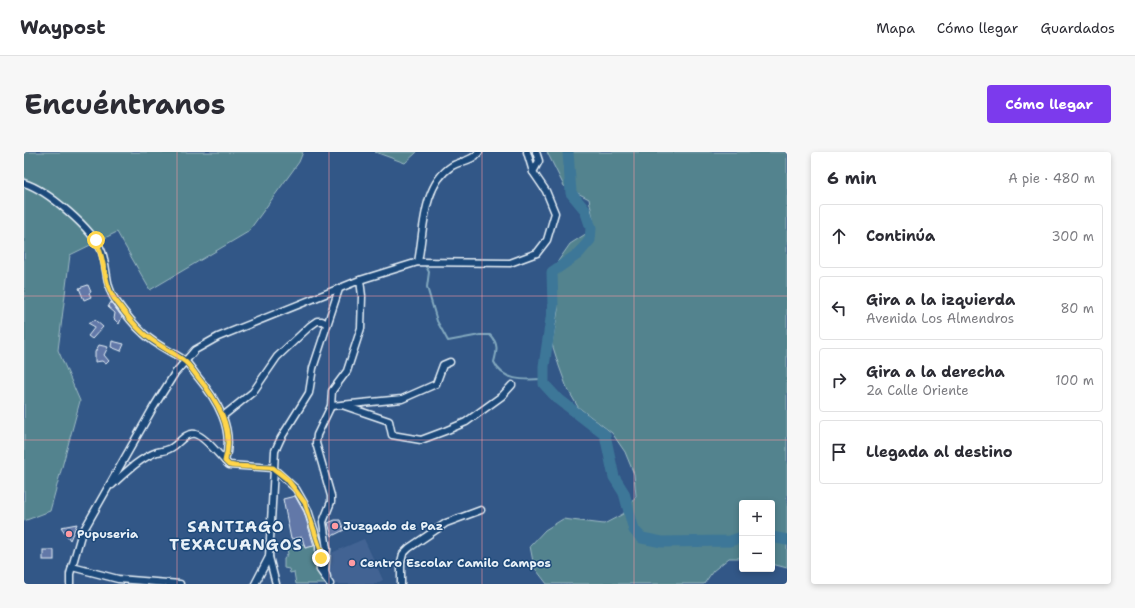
<!DOCTYPE html>
<html lang="es">
<meta charset="utf-8">
<style>
:root{--surface:#fff;--page:#f7f7f7;--text:#2b2b33;--muted:#7c7c81;--line:#e1e1e2;--accent:#7c3aed}
body{margin:0;font-family:"Shantell Sans",sans-serif;background:var(--page);color:var(--text)}
.controls{position:absolute;right:12px;bottom:12px;display:grid;overflow:hidden;border-radius:4px;box-shadow:0 2px 6px #0003}
.controls button{width:36px;height:36px;display:grid;place-items:center;padding:0;border:0;border-bottom:1px solid var(--line);background:var(--surface);color:var(--text);font:20px sans-serif}
.stop{position:absolute;width:12px;height:12px;margin:-9px;border:3px solid #ffd54a;border-radius:50%;background:#fff}
.stop.end{background:#ffd54a;border-color:#fff;box-shadow:0 1px 4px #0008}
.list{margin:0;padding:0;list-style:none}
h2{display:flex;justify-content:space-between;align-items:center;height:52px;margin:0;padding:0 16px;font-size:17px}
h2 small{font-size:13px;font-weight:400;color:var(--muted)}
.list li{display:grid;grid-template-columns:26px 1fr auto;gap:12px;align-items:center;box-sizing:border-box;height:64px;margin:0 8px 8px;padding:0 8px;border:1px solid var(--line);border-radius:4px}
.list b{display:block;font-size:15px;white-space:nowrap}
.list p{margin:0;font-size:13px;white-space:nowrap;color:var(--muted)}
.list em{font-size:13px;font-style:normal;color:var(--muted)}
.icon{flex:none;width:22px;height:22px;fill:none;stroke:currentColor;stroke-width:2;stroke-linecap:round;stroke-linejoin:round}
.map{position:relative;flex:none;width:763px;height:432px;overflow:hidden;border-radius:4px}
header{display:flex;align-items:center;gap:24px;box-sizing:border-box;height:56px;padding:0 20px;background:var(--surface);border-bottom:1px solid var(--line)}
header strong{font-size:19px}
nav{display:flex;gap:22px;margin-inline-start:auto;font-size:14px}
.intro{display:flex;align-items:center;justify-content:space-between;box-sizing:border-box;height:96px;padding:0 24px}
h1{margin:0;font-size:28px}
.button{padding:10px 18px;border-radius:4px;background:var(--accent);color:#fff;font-size:14px;font-weight:700}
main{display:flex;gap:24px;padding:0 24px}
aside{flex:1;background:var(--surface);border-radius:4px;box-shadow:0 2px 6px #0003}
.map>svg:first-child{display:block}
</style>
<header>
<strong>Waypost</strong>
<nav><a>Mapa</a><a>Cómo llegar</a><a>Guardados</a></nav>
</header>
<div class="intro"><h1>Encuéntranos</h1><a class="button">Cómo llegar</a></div>
<main>
<div class="map">
<svg width="763" height="432" viewBox="0 0 763 432">
<rect width="100%" height="100%" fill="#325787"/>
<filter id="ink" filterUnits="userSpaceOnUse"><feTurbulence type="fractalNoise" baseFrequency=".025" numOctaves="2"/><feDisplacementMap in="SourceGraphic" scale="8" xChannelSelector="R" yChannelSelector="G"/><feConvolveMatrix kernelMatrix="1 2 1 2 8 2 1 2 1" color-interpolation-filters="sRGB"/></filter>
<g filter="url(#ink)">
<polygon fill="#436493" points="340,387 359,428 351,432 311,432 305,420 305,402"/>
<g fill="#52838e" stroke="#9dbac3">
<polygon points="0,0 279,0 275,10 224,80 126,138 93,80 46,103 34,198 56,249 26,359 0,369"/>
<polygon points="351,0 393,0 381,11"/>
<polygon points="523,0 763,0 763,416 748,412 748,351 718,351 718,406 705,406 689,419 680,432 523,432 510,415 506,394 521,378 539,367 580,372 599,362 612,344 610,322 601,300 588,281 554,255 543,236 535,214 528,192 534,158 530,115 546,92 571,76 565,47 540,34"/>
<polygon points="280,392 281,396 292,393 292,419 301,427 301,432 272,432 270,420 266,421 265,417 260,416 260,407 264,402 262,395"/>
</g>
<g fill="none" stroke-linecap="round" stroke-linejoin="round">
<path stroke="#82a8be" stroke-width="2" d="M401 113 405 120 403 135 413 169 424 189 456 183H466C475 192 473 199 470 210 479 230 501 228 520 227"/>
<g stroke="#3e7798" stroke-width="11">
<polyline points="544,0 547,41 561,58 567,76 566,88 554,102 528,120 529,153 520,214 520,232 532,245 581,283 590,325 600,341 610,378 618,386 638,390 706,389 718,385"/>
<polyline points="748,385 763,388"/>
</g>
</g>
<g fill="#6278a8" stroke="#e8f1f8">
<polygon points="64,133 67,140 65,141 67,145 60,148 55,136"/>
<polygon points="87,150 98,165 95,172 90,167 91,161 84,155"/>
<polygon points="71,168 79,175 68,187 64,184 71,175 64,171"/>
<polygon points="88,189 100,192 97,199 87,195"/>
<polygon points="75,193 84,195 80,203 85,209 82,212 78,209 71,210 71,200"/>
<polygon points="271,344 280,360 290,394 281,396 278,385 267,387 259,347"/>
<polygon points="311,368 316,368 320,378 308,384 304,371"/>
<polygon points="53,372 46,388 37,375"/>
<rect x="19" y="398" width="11" height="10"/>
</g>
<g fill="none" stroke-linecap="round" stroke-linejoin="round">
<g stroke="#e8f1f8" stroke-width="9">
<g id="minor">
<polyline points="509,20 515,9 512,0"/>
<path d="M0 31C23 38 69 77 78 100 84 116 81 135 92 149 100 160 109 172 119 181 131 193 147 199 160 208 165 212 169 219 173 224 193 248 211 277 201 309"/>
<path d="M394 110C400 80 398 33 428 14 436 9 449 9 455 0"/>
<polyline points="318,253 365,269 368,283 397,288 421,279 442,270 478,244 488,233"/>
<polyline points="307,254 378,247 412,232 419,213 426,210"/>
<polyline points="199,264 229,240 253,205 286,174 293,169 298,169 303,172"/>
<path d="M88 333C102 320 116 306 133 300 137 299 141 299 145 297 154 294 160 280 171 282 182 285 196 305 205 313L249 316 272 337 284 358 295 393 296 418 306 432"/>
<polyline points="48,415 94,427 156,432"/>
<polyline points="303,425 301,419 303,397 299,370 307,350 307,344 292,291 293,283 307,254 308,239 323,219 337,176 338,144 336,128"/>
<polyline points="46,432 46,422 57,383 129,256 151,221 171,198 194,185 336,128 394,110 486,111 513,101 523,88 531,61 522,39 509,20 503,0"/>
<polyline points="231,432 245,405"/>
<polyline points="252,432 245,405 251,299 257,286 285,241 289,216 315,137"/>
<polyline points="377,432 377,410 379,402 385,396 422,371 457,358"/>
</g>
</g>
<use href="#minor" stroke="#1f4a7a" stroke-width="6"/>
</g>
</g>
<g fill="none" stroke-linecap="round" stroke-linejoin="round" filter="url(#ink)">
<path stroke="#ffd54a" stroke-width="5" d="M72 88C81 107 79 132 92 149 100 160 109 172 119 181 131 192 147 199 159 208 165 212 169 219 173 224 193 248 211 277 201 309L205 313 211 314 249 316 263 327 281 351 297 399V406"/>
</g>
<path fill="none" stroke="#ff9aa2" stroke-width="1" stroke-opacity="0.55" d="M153 0V432M305 0V432M458 0V432M610 0V432M0 144H763M0 288H763"/>
<g fill="#ff9aa2" stroke="#1f4a7a" stroke-width="1.5">
<circle cx="311" cy="374" r="4"/>
<circle cx="45" cy="382" r="4"/>
<circle cx="328" cy="411" r="4"/>
</g>
<g text-anchor="middle" dominant-baseline="central" stroke-width="3" stroke-linejoin="round" paint-order="stroke">
<g font-size="12" font-weight="bold" fill="#e8f1f8" stroke="#1f4a7a" text-anchor="start">
<text x="319" y="374">Juzgado de Paz</text>
<text x="53" y="382">Pupuseria</text>
<text x="336" y="411">Centro Escolar Camilo Campos</text>
</g>
<g font-size="16" font-weight="bold" letter-spacing="1" fill="#e8f1f8" stroke="#1f4a7a">
<text x="212" y="374">SANTIAGO<tspan x="212" dy="18">TEXACUANGOS</tspan></text>
</g>
</g>
</svg>
<div class="controls">
<button>+</button>
<button>−</button>
</div>
<div class="stop" style="left:72px;top:88px"></div>
<div class="stop end" style="left:297px;top:406px"></div>
</div>
<aside>
<h2>6 min<small>A pie · 480 m</small></h2>
<ul class="list">
<li><svg class="icon" aria-label="ahead" viewBox="0 0 24 24"><path d="M12 20V5M6 11l6-6 6 6"/></svg><div><b>Continúa</b></div><em>300 m</em></li>
<li><svg class="icon" aria-label="left" viewBox="0 0 24 24"><path d="M17 20v-9H6M10 6l-5 5 5 5"/></svg><div><b>Gira a la izquierda</b><p>Avenida Los Almendros</p></div><em>80 m</em></li>
<li><svg class="icon" aria-label="right" viewBox="0 0 24 24"><path d="M7 20v-9h11M14 6l5 5-5 5"/></svg><div><b>Gira a la derecha</b><p>2a Calle Oriente</p></div><em>100 m</em></li>
<li><svg class="icon" aria-label="arrive" viewBox="0 0 24 24"><path d="M6 21V4h12l-3 4 3 4H6"/></svg><div><b>Llegada al destino</b></div></li>
</ul>
</aside>
</main>
